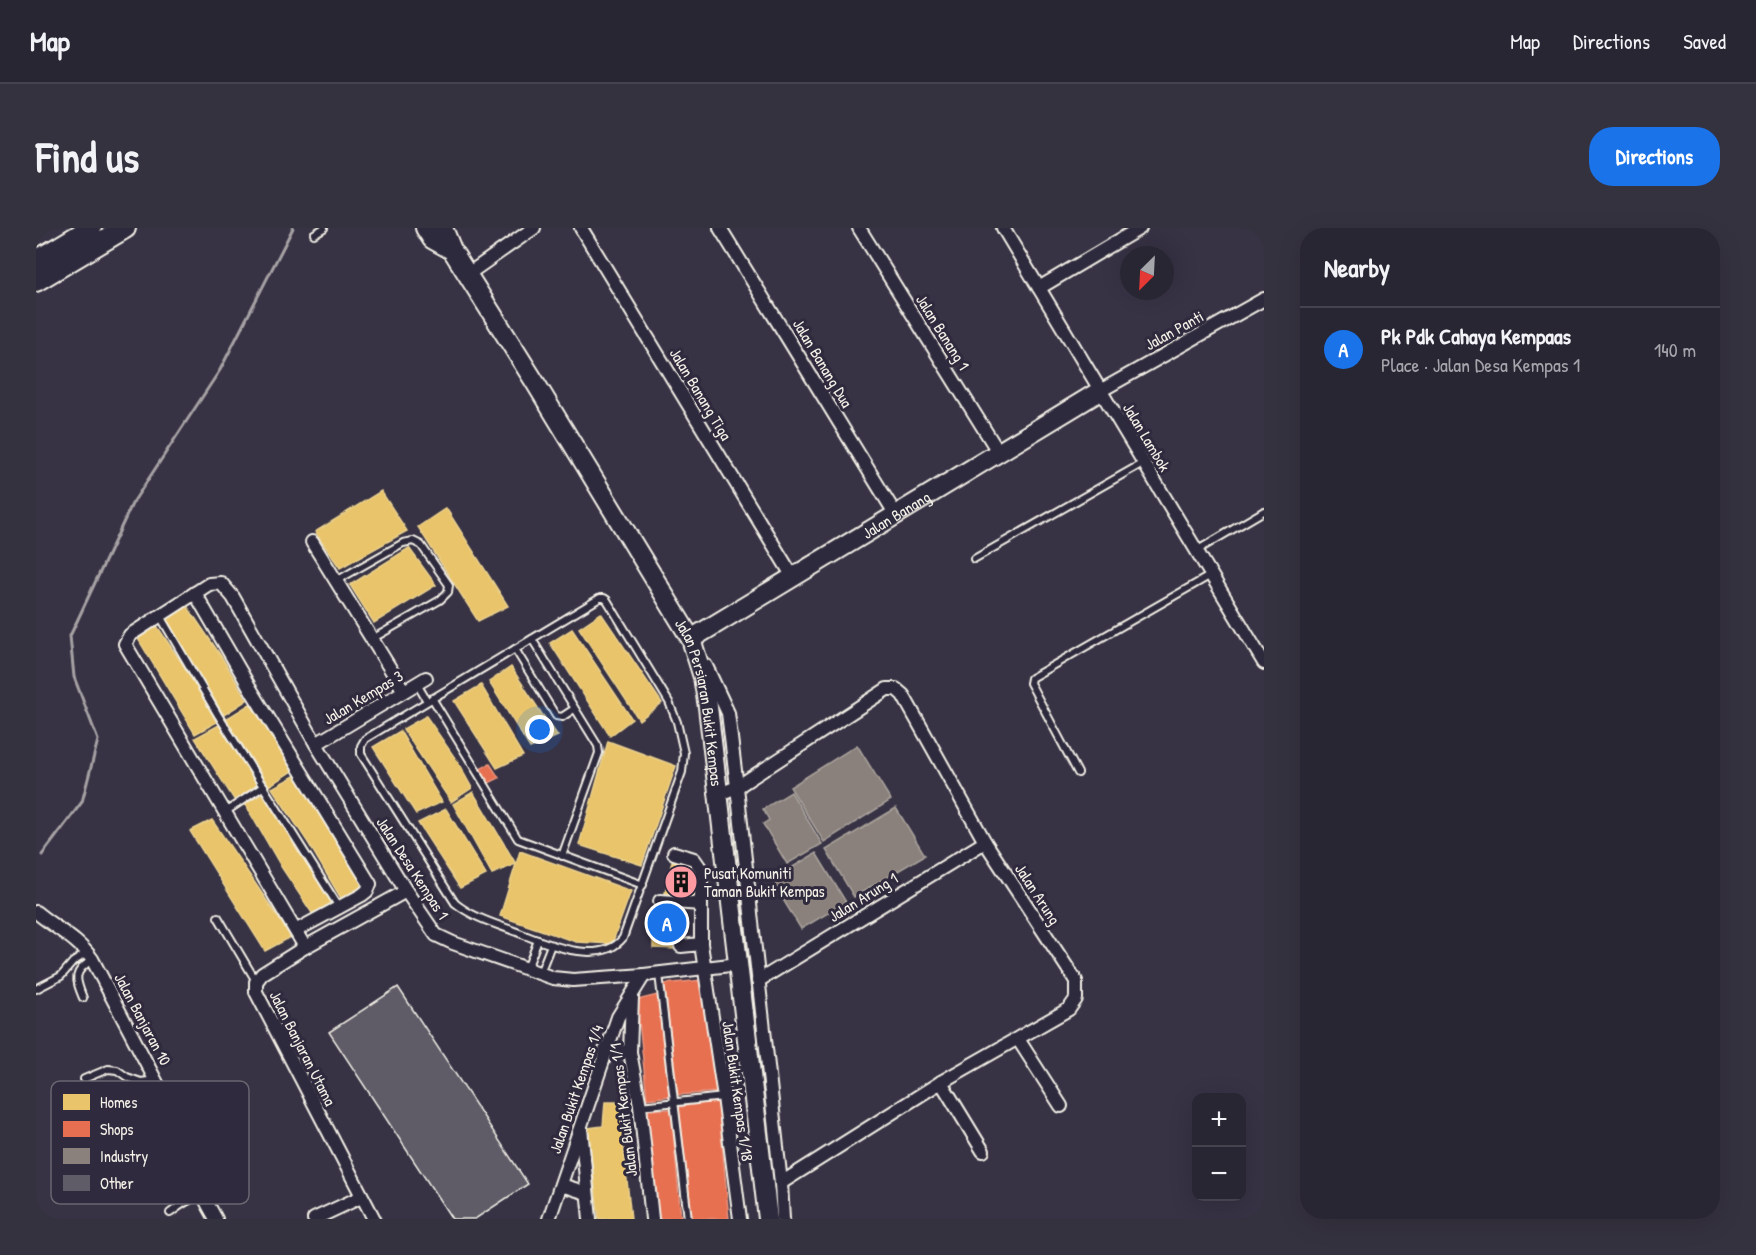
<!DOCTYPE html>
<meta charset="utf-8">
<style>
:root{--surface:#292633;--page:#35323f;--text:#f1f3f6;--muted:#a5a5ac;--line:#45434e;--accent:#1a73e8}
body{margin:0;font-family:"Patrick Hand",sans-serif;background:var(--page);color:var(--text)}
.controls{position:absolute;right:18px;bottom:18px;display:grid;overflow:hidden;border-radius:12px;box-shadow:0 6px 24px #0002}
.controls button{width:54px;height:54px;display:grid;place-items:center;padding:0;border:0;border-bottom:2px solid var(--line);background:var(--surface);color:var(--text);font:30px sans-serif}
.compass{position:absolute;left:1084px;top:18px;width:54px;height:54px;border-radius:50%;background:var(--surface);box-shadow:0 6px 24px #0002;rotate:204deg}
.you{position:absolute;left:504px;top:502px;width:21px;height:21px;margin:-15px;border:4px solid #fff;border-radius:50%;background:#1a73e8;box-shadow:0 0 0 9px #1a73e833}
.badge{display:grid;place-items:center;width:39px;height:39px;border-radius:50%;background:var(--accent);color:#fff;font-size:20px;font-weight:700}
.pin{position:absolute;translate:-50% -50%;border:3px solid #fff;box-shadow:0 2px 6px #0006}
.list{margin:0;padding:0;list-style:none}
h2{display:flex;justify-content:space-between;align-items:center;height:78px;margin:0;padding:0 24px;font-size:26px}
h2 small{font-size:20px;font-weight:400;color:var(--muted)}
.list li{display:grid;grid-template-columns:39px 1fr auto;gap:18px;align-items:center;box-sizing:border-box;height:84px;padding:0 24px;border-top:2px solid var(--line)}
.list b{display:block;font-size:22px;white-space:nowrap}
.list p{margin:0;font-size:20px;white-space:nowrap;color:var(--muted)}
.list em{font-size:20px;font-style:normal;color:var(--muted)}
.map{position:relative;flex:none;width:1228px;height:991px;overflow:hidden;border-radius:24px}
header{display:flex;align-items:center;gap:36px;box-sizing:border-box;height:84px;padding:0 30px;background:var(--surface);border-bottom:2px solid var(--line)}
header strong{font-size:28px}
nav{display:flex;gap:33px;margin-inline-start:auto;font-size:21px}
.intro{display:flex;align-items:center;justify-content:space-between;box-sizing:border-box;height:144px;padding:0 36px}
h1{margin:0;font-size:42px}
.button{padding:15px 27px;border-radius:24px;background:var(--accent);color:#fff;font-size:21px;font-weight:700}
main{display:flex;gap:36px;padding:0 36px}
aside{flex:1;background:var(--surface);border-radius:24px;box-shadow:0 6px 24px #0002}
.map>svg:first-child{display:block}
</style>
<header>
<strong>Map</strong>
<nav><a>Map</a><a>Directions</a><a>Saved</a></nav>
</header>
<div class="intro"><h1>Find us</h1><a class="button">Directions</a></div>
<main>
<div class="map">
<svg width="1228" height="991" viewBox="0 0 1228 991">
<rect width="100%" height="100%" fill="#373244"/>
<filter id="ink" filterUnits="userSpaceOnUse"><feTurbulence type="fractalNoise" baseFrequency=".0167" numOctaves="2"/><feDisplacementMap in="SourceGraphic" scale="12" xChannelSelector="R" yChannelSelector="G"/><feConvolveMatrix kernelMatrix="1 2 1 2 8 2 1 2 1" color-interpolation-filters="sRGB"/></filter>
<g filter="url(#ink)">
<g fill="#e9c46a" stroke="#ecd290" stroke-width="1.5">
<polygon points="345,263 371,303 304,340 279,304"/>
<polygon points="410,280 472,378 442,393 382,299"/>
<polygon points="373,320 400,357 338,395 314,357"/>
<polygon points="151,378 185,428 211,472 188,487 157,437 127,394"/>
<polygon points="565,385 626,475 603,492 543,400"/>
<polygon points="121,398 151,443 181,494 159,506 101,409"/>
<polygon points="536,401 596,491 574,508 514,415"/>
<polygon points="475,439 506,486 522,508 494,520 453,454"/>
<polygon points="445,457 487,528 461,540 418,473"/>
<polygon points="214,476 244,521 256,543 233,558 190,491"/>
<polygon points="390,488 421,533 436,560 415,574 367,501"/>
<polygon points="183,497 221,557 199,573 159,510"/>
<polygon points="364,503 406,574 380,586 337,519"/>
<polygon points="572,513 640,538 606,637 543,617"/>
<polygon points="262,546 328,654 326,662 306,672 273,616 236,560"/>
<polygon points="437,564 480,636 456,646 417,576"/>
<polygon points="228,565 298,678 278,688 246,640 209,576"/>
<polygon points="410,581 450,647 424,660 382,595"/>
<polygon points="176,592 217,652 255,709 229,723 154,603"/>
<polygon points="484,623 595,663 576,716 540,714 464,688"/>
<polygon points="636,633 655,636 660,642 657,672 629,665"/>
<polygon points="617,681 646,682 645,709 640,713 641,721 617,720"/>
<polygon points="569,874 583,874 595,991 563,991 552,900 567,898"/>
</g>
<g fill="#e76f51" stroke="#eb967e" stroke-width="1.5">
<polygon points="454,536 463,550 453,555 444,541"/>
<polygon points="666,752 681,864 642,867 628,756"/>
<polygon points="622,767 634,868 611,871 601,772"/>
<polygon points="682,873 693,991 656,991 643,879"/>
<polygon points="635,881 645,991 621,991 610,882"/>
</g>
<g fill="#8a817c" stroke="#aaa39c" stroke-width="1.5">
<polygon points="821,517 855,572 788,614 754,559"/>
<polygon points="755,564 786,616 751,636 727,596 733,592 727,581"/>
<polygon points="860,580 889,627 818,669 790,622"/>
<polygon points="780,625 816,684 808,689 802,679 765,701 735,652"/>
</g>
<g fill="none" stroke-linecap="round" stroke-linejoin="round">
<polyline stroke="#a6a2a4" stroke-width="3" points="6,627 46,574 62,512 38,449 34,408 96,276 184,142 257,0"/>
</g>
<polygon fill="#5f5c67" stroke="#f4f1e8" stroke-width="1.5" points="362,759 492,956 439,991 416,991 293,804"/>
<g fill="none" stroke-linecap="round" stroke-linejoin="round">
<g stroke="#f4f1e8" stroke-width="10">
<g id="lane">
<polyline points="278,6 288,0"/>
<polyline points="1160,323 1228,283"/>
<polyline points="938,331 1107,235"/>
<polyline points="300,353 367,315 377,313 385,317 413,357 412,364 404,372 336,411"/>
<path d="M564 370H568L571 372 633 474 641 494 648 525 646 544 587 710C563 740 507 714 478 703 457 695 436 689 419 675L325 526V518L329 511Z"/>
<polyline points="124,388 182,487 303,679"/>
<polyline points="496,411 562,518 563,525 526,628"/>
<polyline points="479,421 520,488 526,489 538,481"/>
<polyline points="381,456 391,473"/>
<polyline points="396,470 482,611 607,657"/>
<polyline points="1042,545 994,455 995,450 1175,347"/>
<polyline points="189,584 228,558"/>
<polyline points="182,689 220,753"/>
<polyline points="491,741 502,712"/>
<polyline points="504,745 515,717"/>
<polyline points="623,746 652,991"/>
<polyline points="0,761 25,748 37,734 51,725"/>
<path d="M47 770C39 750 37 744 56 732"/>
<polyline points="48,851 72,841 81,842 91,849 105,854 120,852"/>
<polyline points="604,878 688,869"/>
<polyline points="147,917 171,903 162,885"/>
<path d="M101 945C81 943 75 939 75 918 97 900 114 900 141 905"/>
<path d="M134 985C141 980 148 974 156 971 163 969 168 970 174 965L176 957 171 944 173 941 207 923"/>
</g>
</g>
<g stroke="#f4f1e8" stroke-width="16">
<g id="street">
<polyline points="545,0 757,349"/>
<polyline points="684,0 860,287"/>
<polyline points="823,0 963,225"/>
<polyline points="967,0 1228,435"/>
<polyline points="432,46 498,0"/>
<polyline points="1003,60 1104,0"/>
<polyline points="1064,163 1228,71"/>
<polyline points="276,314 368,463"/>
<polyline points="159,365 217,465 334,656 331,663 326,667 261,702"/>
<polyline points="670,438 692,485 701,559 745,955 747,991"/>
<polyline points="280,516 390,450"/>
<polyline points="681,567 701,559 851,461 860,461 867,467 949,614 1040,753 1040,771 1033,781 905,854 745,955"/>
<polyline points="638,625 658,631 665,641 665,716"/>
<polyline points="624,673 665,676"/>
<path d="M0 684C19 700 42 711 56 731L134 880C145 918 160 957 180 991"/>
<polyline points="645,718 665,716 688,869 704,991"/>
<polyline points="269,719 89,416 94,407 173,356 185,355 197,369 280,516 370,663 400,707 417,715 517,750 537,752 608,747 703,736"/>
<polyline points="722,753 949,614"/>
<polyline points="596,769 594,824 604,878 616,991"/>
<polyline points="982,811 1025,878"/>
<polyline points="569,822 594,824"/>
<polyline points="905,854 947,923"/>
<polyline points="545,900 554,991"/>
<polyline points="525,957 551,965"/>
<polyline points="278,991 325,969"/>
<polyline points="338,991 220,764 220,754 226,746 269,719 370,663"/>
<polyline points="513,991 582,789 608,747"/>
</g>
</g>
<g stroke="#f4f1e8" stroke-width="22">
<g id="secondary">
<polyline points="389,0 396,11 416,22"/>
<path id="s1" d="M407 0 416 22 497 151 655 411 667 449 672 479 732 991"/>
<path id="s2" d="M655 411 1064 163"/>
</g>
</g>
<g stroke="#f4f1e8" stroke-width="24">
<g id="primary">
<polyline points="0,33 55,0"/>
<polyline points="0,53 89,0"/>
</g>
</g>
<use href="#lane" stroke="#2f2a3d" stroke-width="6"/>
<use href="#street" stroke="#2f2a3d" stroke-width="12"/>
<use href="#secondary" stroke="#2f2a3d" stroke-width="18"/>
<use href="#primary" stroke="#2f2a3d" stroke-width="20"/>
</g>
</g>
<defs>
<g id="building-disc" transform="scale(1.725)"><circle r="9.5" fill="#ff9aa2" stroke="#2f2a3d"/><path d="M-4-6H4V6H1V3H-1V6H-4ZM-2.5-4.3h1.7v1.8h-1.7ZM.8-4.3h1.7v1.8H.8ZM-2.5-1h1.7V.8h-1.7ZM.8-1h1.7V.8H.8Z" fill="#111"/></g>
</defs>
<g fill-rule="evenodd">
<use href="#building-disc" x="645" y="654"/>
</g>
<g text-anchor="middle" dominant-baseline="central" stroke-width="6" stroke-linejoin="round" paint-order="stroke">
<g font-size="16" fill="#f4f1e8" stroke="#2f2a3d">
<text transform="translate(1138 102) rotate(-29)">Jalan Panti</text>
<text transform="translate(907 104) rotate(58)">Jalan Banang 1</text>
<text transform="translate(787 135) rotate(59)">Jalan Banang Dua</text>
<text transform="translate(665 166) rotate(59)">Jalan Banang Tiga</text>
<text transform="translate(1111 209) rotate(59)">Jalan Lambok</text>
<text stroke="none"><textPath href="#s2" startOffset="240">Jalan Banang</textPath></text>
<text transform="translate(327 469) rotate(-31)">Jalan Kempas 3</text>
<text stroke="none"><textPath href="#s1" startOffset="544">Jalan Persiaran Bukit Kempas</textPath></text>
<text transform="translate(377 640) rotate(57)">Jalan Desa Kempas 1</text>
<text transform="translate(1002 666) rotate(57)">Jalan Arung</text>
<text transform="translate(827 669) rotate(-32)">Jalan Arung 1</text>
<text transform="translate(107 791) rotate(62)">Jalan Banjaran 10</text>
<text transform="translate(267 820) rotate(63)">Jalan Banjaran Utama</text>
<text transform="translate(540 861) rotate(-71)">Jalan Bukit Kempas 1/4</text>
<text transform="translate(702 863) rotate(82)">Jalan Bukit Kempas 1/18</text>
<text transform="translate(587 882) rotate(-97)">Jalan Bukit Kempas 1/1</text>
</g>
<g font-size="16" fill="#f4f1e8" stroke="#2f2a3d" text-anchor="start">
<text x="668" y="645">Pusat Komuniti<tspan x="668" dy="18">Taman Bukit Kempas</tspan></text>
</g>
</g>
<rect x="15" y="853" width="198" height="123" rx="9" fill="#2f2a3d" stroke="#6a6670" stroke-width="1.5"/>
<rect x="27" y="866" width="27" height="16" fill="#e9c46a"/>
<rect x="27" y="893" width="27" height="16" fill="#e76f51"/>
<rect x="27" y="920" width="27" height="16" fill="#8a817c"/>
<rect x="27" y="947" width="27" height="16" fill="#5f5c67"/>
<g font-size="16" fill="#f4f1e8">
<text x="64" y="880">Homes</text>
<text x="64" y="907">Shops</text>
<text x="64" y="934">Industry</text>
<text x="64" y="961">Other</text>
</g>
</svg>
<div class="controls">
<button>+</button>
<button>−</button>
</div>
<svg class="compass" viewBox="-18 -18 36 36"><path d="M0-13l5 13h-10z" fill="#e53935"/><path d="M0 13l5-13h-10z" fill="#a5a5ac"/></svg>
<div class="you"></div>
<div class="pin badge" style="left:631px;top:695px">A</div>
</div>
<aside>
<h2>Nearby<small></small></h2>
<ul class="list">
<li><span class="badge">A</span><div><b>Pk Pdk Cahaya Kempaas</b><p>Place · Jalan Desa Kempas 1</p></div><em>140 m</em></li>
</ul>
</aside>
</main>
